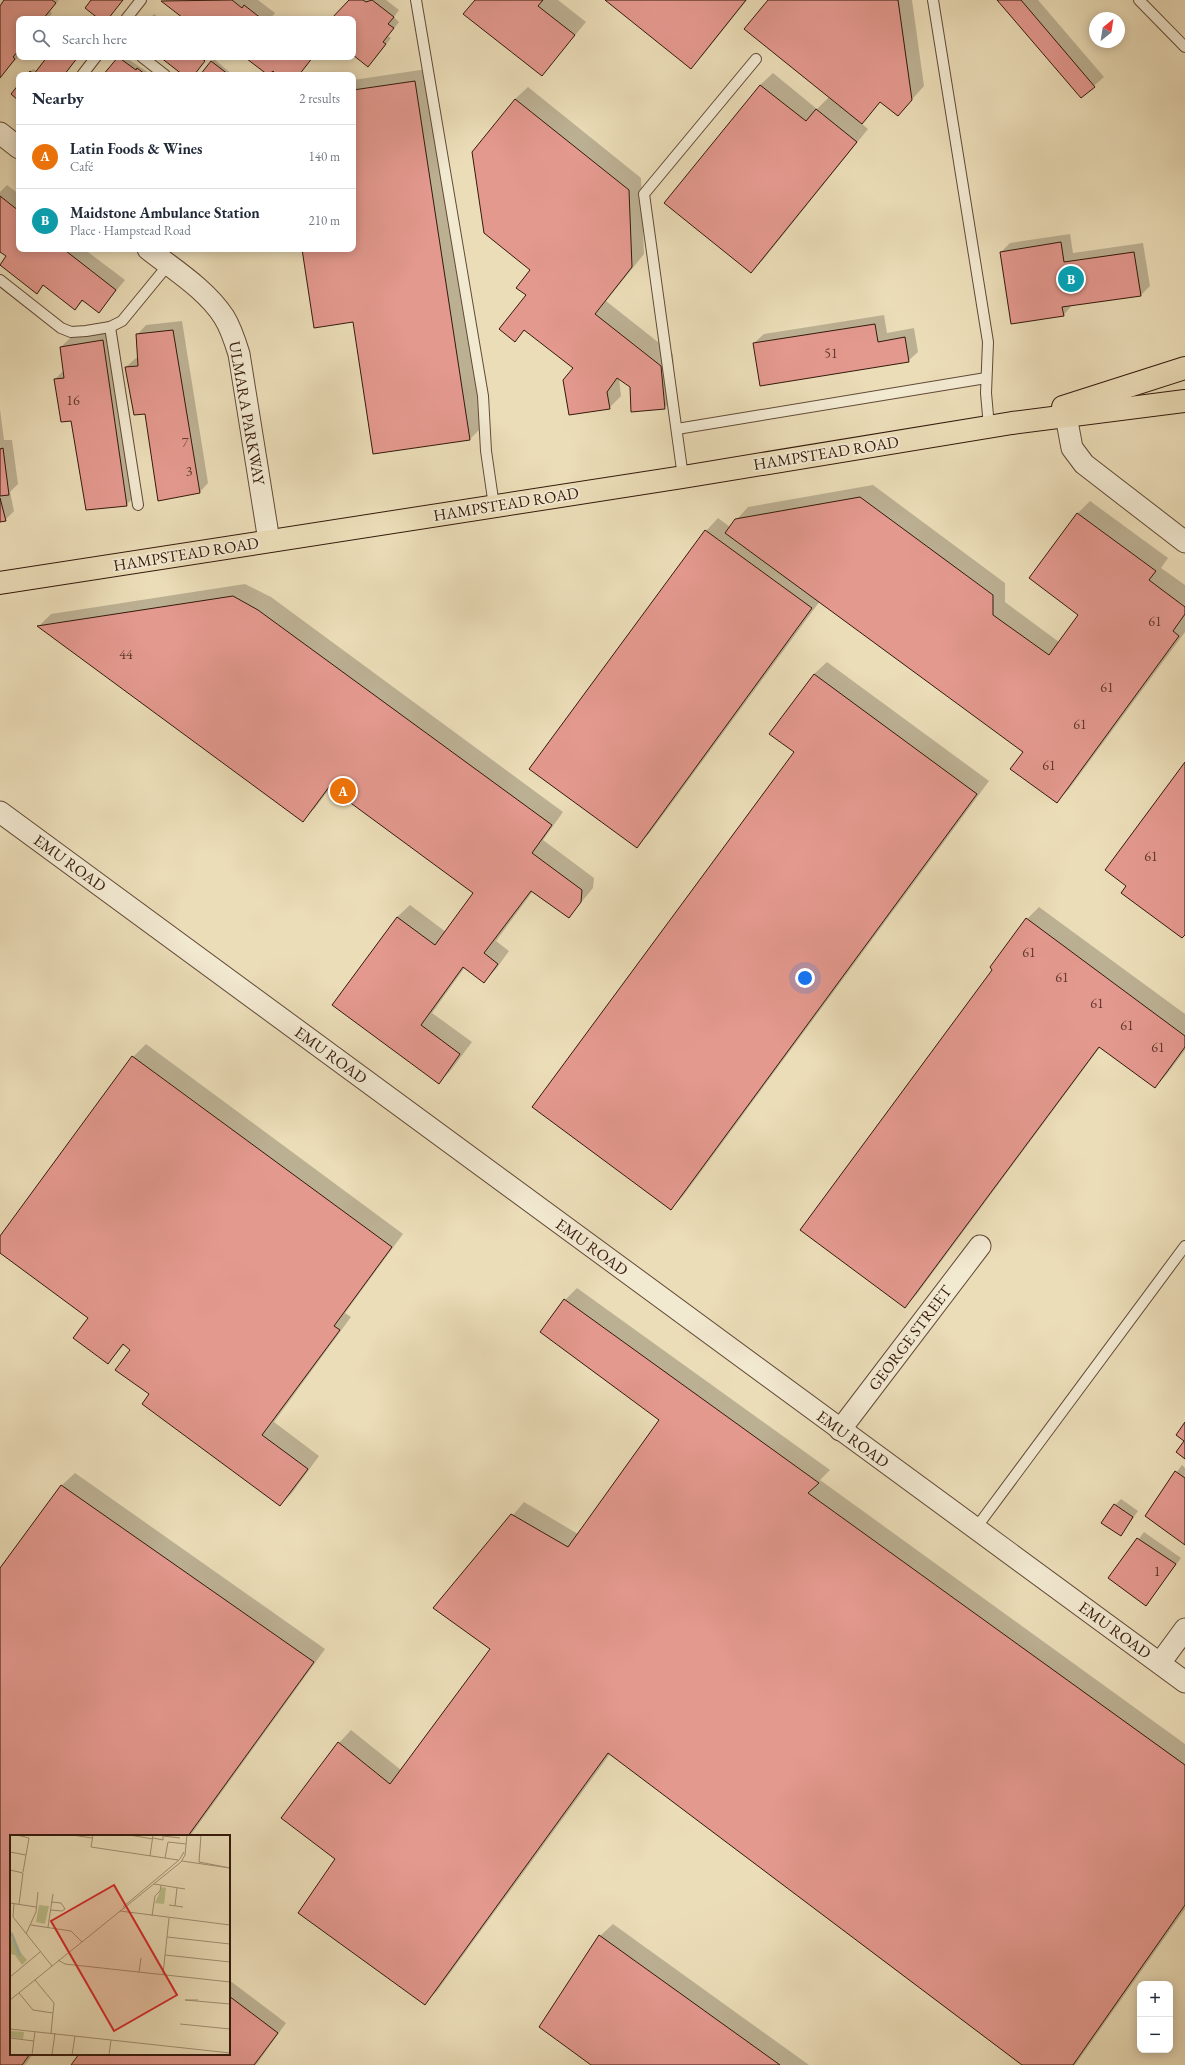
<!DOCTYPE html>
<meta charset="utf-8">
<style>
:root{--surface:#fff;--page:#f6f6f7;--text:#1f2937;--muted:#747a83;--line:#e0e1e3;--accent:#8f2418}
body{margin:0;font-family:"EB Garamond",serif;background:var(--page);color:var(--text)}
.controls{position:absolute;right:12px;bottom:12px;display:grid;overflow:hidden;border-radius:8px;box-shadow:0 2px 10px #0003}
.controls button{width:36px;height:36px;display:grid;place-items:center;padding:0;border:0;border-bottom:1px solid var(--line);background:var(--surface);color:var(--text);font:20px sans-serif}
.compass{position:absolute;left:1089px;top:12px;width:36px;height:36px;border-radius:50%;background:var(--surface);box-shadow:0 2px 10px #0003;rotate:30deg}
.you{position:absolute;left:805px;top:978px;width:14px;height:14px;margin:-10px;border:3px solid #fff;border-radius:50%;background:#1a73e8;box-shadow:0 0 0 6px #1a73e833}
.badge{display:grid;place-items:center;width:26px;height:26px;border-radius:50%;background:var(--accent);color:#fff;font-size:13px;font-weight:700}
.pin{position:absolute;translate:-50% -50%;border:2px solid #fff;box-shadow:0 1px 4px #0006}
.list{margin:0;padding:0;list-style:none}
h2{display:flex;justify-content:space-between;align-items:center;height:52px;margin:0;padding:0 16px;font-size:17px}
h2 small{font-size:13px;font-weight:400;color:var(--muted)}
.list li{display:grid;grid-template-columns:26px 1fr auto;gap:12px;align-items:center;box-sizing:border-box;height:64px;padding:0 16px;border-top:1px solid var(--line)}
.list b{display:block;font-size:15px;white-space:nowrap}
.list p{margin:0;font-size:13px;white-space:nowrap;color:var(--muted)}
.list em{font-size:13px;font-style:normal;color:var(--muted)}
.icon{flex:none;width:22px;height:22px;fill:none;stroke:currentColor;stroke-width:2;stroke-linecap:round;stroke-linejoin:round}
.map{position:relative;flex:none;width:1185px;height:2065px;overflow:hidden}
.search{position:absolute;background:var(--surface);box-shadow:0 2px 10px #0003;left:16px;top:16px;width:340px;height:44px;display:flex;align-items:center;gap:10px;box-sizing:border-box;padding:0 14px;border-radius:8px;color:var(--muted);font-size:15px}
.panel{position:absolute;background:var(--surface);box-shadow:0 2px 10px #0003;left:16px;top:72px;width:340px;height:180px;border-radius:8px}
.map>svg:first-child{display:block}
</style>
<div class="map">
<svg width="1185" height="2065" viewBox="0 0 1185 2065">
<rect width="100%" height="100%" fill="#ebddb8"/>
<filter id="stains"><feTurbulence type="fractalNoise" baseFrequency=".005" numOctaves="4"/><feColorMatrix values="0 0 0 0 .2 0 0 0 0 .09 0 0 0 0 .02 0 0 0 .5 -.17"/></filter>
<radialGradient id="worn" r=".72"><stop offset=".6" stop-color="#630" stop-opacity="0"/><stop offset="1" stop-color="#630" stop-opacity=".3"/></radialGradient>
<g fill="#0003">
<polygon points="6,0 59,0 50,11 52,13 48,19 19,19 19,56 0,77 0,7"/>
<polygon points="163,0 258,0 275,13 270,19 190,19 185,15 183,16"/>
<polygon points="349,0 386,0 399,10 394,17 399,22 388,36 391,38 374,60 353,54 353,19 332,19"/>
<polygon points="476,0 558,0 586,22 542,75"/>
<polygon points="606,0 747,0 703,55 691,67"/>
<polygon points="769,0 912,0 924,86 898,115 881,101 861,123 868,129 763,260 751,272 760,85 773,73 817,109 829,97"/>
<polygon points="999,0 1038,0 1104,77 1081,97"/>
<polygon points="154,14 160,19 150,19"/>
<polygon points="48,57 78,57 64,75 27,75 33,69 37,71"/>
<polygon points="119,57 125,57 152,75 104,75"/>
<polygon points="162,57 206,57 207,58 193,75 185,75"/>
<polygon points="214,59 233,75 201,75"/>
<polygon points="427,69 482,427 470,439 354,321 303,249 353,249 353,80"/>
<polygon points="528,87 641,178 644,254 606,301 673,354 676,396 664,408 619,379 621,396 609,408 574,368 525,330 515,340 531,270 515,99"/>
<polygon points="7,185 19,194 19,249 84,249 125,280 99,312 84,300 75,309 44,285 37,292 7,256 0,251 0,192"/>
<polygon points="1070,234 1073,253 1143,243 1150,286 1141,295 1072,305 1063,316 1001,252 1010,243"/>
<polygon points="884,315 887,333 914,328 918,352 908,361 754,343 764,334"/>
<polygon points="182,321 208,483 199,493 146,413 126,367 136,358 139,358 137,335 146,325"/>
<polygon points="112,332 136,495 126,505 71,420 55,379 64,370 61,347 70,338"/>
<polygon points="0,409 4,440 12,440 18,484 10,492 14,511 5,520 0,521"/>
<polygon points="873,485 1005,583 1005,602 1059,642 1079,614 1030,578 1078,513 1090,501 1168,558 1161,568 1185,585 1185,632 1069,789 1057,801 1024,752 820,601 649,834 636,846 706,531 718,518 730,527 748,507"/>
<polygon points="245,584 271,597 563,812 543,840 594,878 593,888 569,917 533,891 496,941 509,951 496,969 484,981 465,967 432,1013 472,1042 451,1070 439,1083 334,1005 397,917 410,905 446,932 474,893 331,787 315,808 303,820 39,626 51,614"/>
<polygon points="827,662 989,781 683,1196 671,1209 795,752 814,674"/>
<polygon points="1039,907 1185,1014 1185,1050 1167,1074 1155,1087 1100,1047 917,1294 905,1306 994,969 1027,919"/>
<polygon points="146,1044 403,1234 345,1313 351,1317 274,1422 319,1456 292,1493 280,1505 150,1394 131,1349 125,1344 108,1363 89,1318 0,1252 0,1237 133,1057"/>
<polygon points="577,1288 830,1470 820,1480 1185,1744 1185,1909 1075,2065 1024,2065 610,1754 437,1991 425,2003 336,1859 339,1743 351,1730 401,1770 491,1648 435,1608 524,1502 578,1534 661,1420 565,1300"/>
<polygon points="1182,1465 1185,1468 1185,1544 1146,1515"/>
<polygon points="75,1473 325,1649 190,1836 11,1836 11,2054 33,2054 25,2065 0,2065 0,1570 62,1485"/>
<polygon points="1121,1499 1138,1511 1121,1535 1115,1505"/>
<polygon points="1144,1532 1181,1558 1146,1605 1109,1578"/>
<polygon points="613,1924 809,2065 593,2065 540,2026 600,1936"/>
<polygon points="229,1980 286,2023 256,2065 72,2065 80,2054 229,2054"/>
</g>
<g fill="#e4998f" stroke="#34190b">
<polygon points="4,0 52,0 56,3 43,19 19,19 19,50 13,57 15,59 0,78 0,6"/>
<polygon points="91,0 123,0 108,19 99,19 85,8"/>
<polygon points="232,0 242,8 244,5 262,19 189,19 185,16 183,18 161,1"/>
<polygon points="349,0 363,0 366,2 372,0 394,17 388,24 394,28 383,42 386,44 368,67 353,55 353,19 331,19"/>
<polygon points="475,0 543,0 538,6 575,35 542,76 463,14"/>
<polygon points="605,0 746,0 691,69"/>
<polygon points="768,0 898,0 912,100 898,116 880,102 862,124 744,29"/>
<polygon points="997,0 1021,0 1095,87 1081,98"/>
<polygon points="47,57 78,57 64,75 26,75 30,71 34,74"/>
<polygon points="118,57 136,70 137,68 146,75 103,75"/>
<polygon points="160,57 200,57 205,61 194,75 183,75"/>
<polygon points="248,57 313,57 299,75 277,75 273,71 268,75 247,59"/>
<polygon points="211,61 229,75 200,75"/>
<polygon points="415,81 470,440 373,454 353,322 314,328 302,249 353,249 353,90"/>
<polygon points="19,84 19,101 11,94"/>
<polygon points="760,85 806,121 816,109 857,142 751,273 664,203"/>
<polygon points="515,99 629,190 632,267 595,314 661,366 665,409 631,412 630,387 617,378 607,392 610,409 569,415 563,380 573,368 524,330 515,342 499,329 526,295 516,288 530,270 484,233 472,152"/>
<polygon points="0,196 19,211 19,249 68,249 66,251 116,290 99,313 82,300 75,310 43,285 37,294 0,265 6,256 0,252"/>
<polygon points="1061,242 1064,262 1134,252 1141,296 1062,307 1064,316 1011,324 1000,252"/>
<polygon points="875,324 878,342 905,337 909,362 760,386 753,343"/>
<polygon points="173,330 200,493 158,501 145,414 134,415 125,367 138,366 136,334"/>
<polygon points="103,340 127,506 86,510 71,421 61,422 54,379 64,378 60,347"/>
<polygon points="3,448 9,495 0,496 0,449"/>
<polygon points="860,497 993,595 993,615 1049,655 1078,615 1029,578 1077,513 1156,571 1149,580 1185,607 1185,614 1173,631 1179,636 1057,803 1010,769 1023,752 725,533 735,519"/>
<polygon points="0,498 6,521 0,522"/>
<polygon points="705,530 812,608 637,848 529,769"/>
<polygon points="233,596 258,610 552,825 532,853 582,890 581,902 569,918 531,891 484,953 498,964 484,983 463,967 421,1025 460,1054 439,1084 332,1005 397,917 435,945 473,893 329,787 303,822 37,626"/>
<polygon points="814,674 977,794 671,1210 532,1107 794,752 769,734"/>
<polygon points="1185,762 1185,935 1182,938 1121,893 1126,886 1105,870"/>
<polygon points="1026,918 1185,1036 1185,1047 1155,1088 1099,1047 905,1308 800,1230 992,970 990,967"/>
<polygon points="132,1056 392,1247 334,1326 340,1330 262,1435 308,1469 280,1506 142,1404 149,1394 115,1370 130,1350 123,1344 108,1364 73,1338 88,1318 0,1253 0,1236"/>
<polygon points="564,1299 819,1483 808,1493 1185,1765 1185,1905 1073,2065 1022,2065 608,1753 425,2005 298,1913 335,1859 281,1818 338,1742 390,1784 490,1649 433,1608 511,1514 568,1547 659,1420 540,1332"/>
<polygon points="1185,1422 1185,1459 1176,1452 1184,1441 1176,1435"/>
<polygon points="1175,1471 1185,1478 1185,1545 1145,1516"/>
<polygon points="61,1485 314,1662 188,1836 11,1836 11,2054 30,2054 22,2065 0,2065 0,1568"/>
<polygon points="1114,1504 1133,1517 1121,1536 1101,1523"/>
<polygon points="1137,1538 1176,1564 1146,1606 1108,1578"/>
<polygon points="599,1935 780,2065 591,2065 539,2027"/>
<polygon points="229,1996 278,2033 254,2065 71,2065 79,2054 229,2054"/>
</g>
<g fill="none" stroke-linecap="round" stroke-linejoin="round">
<g stroke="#624a36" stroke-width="12">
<g id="lane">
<polyline points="416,0 483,396 486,451 494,506"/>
<polyline points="933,0 988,342 986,393 989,427"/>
<polyline points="1139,0 1185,47"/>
<polyline points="126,19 141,0"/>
<polyline points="142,57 165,75"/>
<polyline points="82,75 96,57"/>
<polyline points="0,280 61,328 71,332 86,331 110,327 122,321 168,265"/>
<polyline points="110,327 138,505"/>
<polyline points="677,429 986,378"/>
<polyline points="683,477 644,194 756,59"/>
<polyline points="976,1528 1185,1246"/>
</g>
</g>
<g stroke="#624a36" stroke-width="23">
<g id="street">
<polyline points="0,133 19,148"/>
<path d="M148 249C173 269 206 289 224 317 231 328 235 341 239 354L269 541"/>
<polyline points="1066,416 1072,448 1084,464 1185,542"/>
<polyline points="0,812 1185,1682"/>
<polyline points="840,1430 980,1246"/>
<polyline points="1160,1663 1185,1629"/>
</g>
</g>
<g stroke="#34190b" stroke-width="24">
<g id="primary">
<polyline points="1063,407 1185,368"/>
<polyline points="0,583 683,477 1012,423 1185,401"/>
</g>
</g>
<use href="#lane" stroke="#f2e9d1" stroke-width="10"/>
<use href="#street" stroke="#f2e9d1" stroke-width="21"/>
<use href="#primary" stroke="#ebddb8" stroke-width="22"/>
</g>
<g text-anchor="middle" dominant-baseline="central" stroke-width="4" stroke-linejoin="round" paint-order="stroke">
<g font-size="14" fill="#60392c">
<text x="831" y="353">51</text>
<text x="73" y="400">16</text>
<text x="185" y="442">7</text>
<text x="189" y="471">3</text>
<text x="1155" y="621">61</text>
<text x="126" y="654">44</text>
<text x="1107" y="687">61</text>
<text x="1080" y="724">61</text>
<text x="1049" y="765">61</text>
<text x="1151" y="856">61</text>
<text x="1029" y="952">61</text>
<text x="1062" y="977">61</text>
<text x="1097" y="1003">61</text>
<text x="1127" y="1025">61</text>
<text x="1158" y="1047">61</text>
<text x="1157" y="1571">1</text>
</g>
<g font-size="16" fill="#34190b" stroke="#f2e9d1">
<text transform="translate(247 413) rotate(80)">ULMARA PARKWAY</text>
<text transform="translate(826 453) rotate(-9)">HAMPSTEAD ROAD</text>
<text transform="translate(506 504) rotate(-9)">HAMPSTEAD ROAD</text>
<text transform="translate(186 554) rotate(-9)">HAMPSTEAD ROAD</text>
<text transform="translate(70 863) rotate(36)">EMU ROAD</text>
<text transform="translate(331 1055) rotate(36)">EMU ROAD</text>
<text transform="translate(592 1247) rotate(36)">EMU ROAD</text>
<text transform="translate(910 1338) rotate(-53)">GEORGE STREET</text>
<text transform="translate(853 1439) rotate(36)">EMU ROAD</text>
<text transform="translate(1115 1630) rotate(36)">EMU ROAD</text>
</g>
</g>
<g transform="translate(10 1835)">
<rect width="220" height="220" fill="#ebddb8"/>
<path d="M152 52 156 53 154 69 145 68ZM29 70 39 71 35 89 26 87ZM2 96 11 118 17 125 12 130 5 120 0 119ZM0 196 14 197 13 204 0 202Z" fill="#bcbf8b"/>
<path fill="none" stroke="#9abab6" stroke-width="2" d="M1 98 10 121"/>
<path fill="none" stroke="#a28f73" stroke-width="1" d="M7 0 19 3 13 37M62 0 82 3M83 0 81 12 168 25M119 0 143 4M191 0 189 27 220 33M153 1 170 3M143 3 153 5V0M0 17 16 20M140 21 143 0M155 23 158 7 176 9M172 26 220 33M0 35 13 38 9 69M144 49 175 54M0 68 26 72M4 68 3 82 42 131M159 70 173 72M165 71 167 53M113 72 169 25 174 17M40 75 52 76 55 74 51 68 41 67M110 76 220 90M142 81 145 61 150 56 151 50M21 90 61 96 72 107M38 92 43 59M16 99 26 77 28 57M157 102 220 109M155 120 220 127M48 125 55 129 220 147M129 137 131 123M153 139 159 83M0 142 30 117M25 145 44 168 41 198M9 158 23 175 43 178M0 165 171 27 175 20 177 0M188 165H175L220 169M170 189 220 194M0 194 220 218M0 203 24 206M22 220 25 196M42 220 45 198M62 220 65 201M99 220 101 205"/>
<path fill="#d62828" fill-opacity="0.15" stroke="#d62828" stroke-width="2" d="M104 50 167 160 104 196 41 86Z"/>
<rect width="220" height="220" fill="none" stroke="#34190b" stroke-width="2"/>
</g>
<rect width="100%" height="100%" filter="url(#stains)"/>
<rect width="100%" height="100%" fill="url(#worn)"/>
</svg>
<div class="controls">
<button>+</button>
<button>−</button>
</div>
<svg class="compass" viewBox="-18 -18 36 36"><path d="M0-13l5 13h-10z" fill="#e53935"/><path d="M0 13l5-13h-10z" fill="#747a83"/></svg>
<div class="you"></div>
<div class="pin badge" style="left:343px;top:791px;background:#e8710a">A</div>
<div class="pin badge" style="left:1071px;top:279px;background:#0f9aa8">B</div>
<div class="search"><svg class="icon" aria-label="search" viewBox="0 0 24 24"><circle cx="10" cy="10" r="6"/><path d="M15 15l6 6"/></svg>Search here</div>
<section class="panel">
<h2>Nearby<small>2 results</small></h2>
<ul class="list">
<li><span class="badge" style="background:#e8710a">A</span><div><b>Latin Foods &amp; Wines</b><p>Café</p></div><em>140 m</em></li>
<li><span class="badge" style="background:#0f9aa8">B</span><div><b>Maidstone Ambulance Station</b><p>Place · Hampstead Road</p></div><em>210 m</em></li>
</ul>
</section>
</div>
